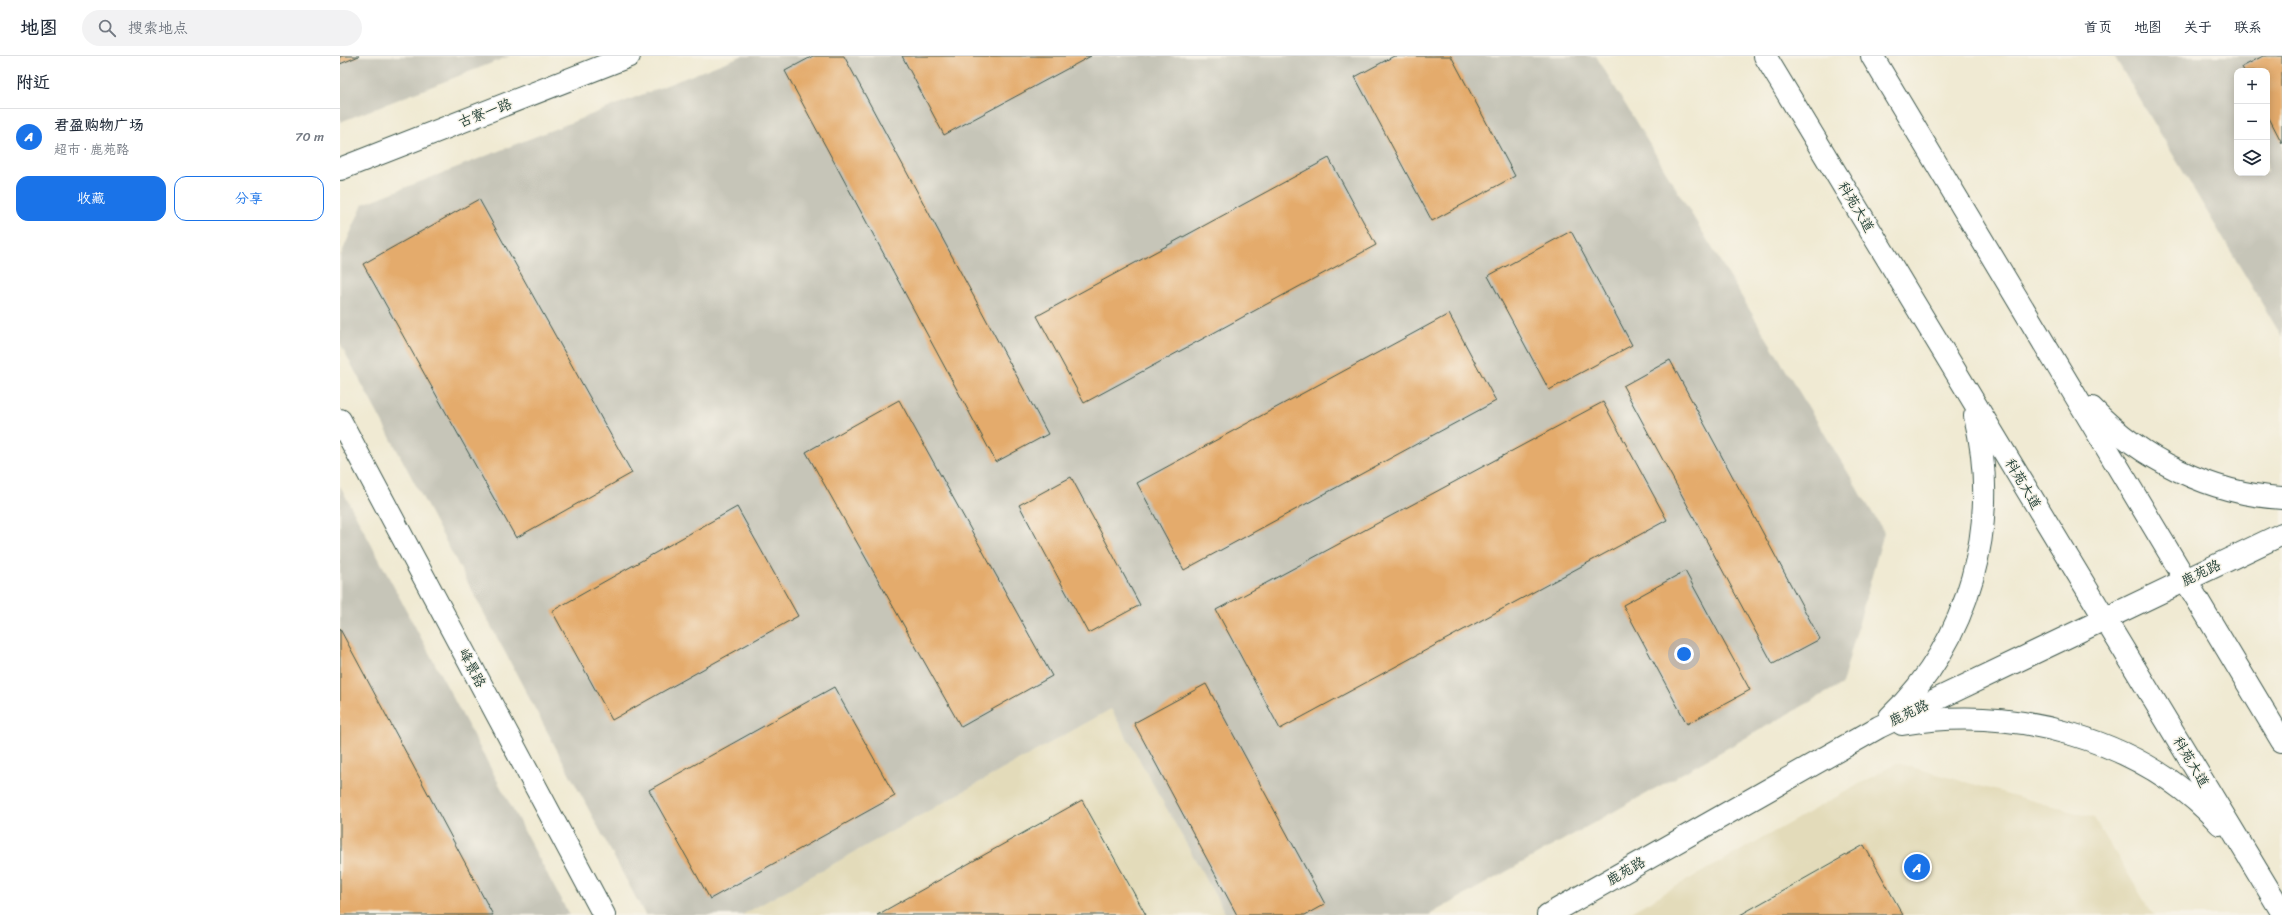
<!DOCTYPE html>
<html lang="zh">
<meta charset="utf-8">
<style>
:root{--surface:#fff;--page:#f2f2f3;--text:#1f2937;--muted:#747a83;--line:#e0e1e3;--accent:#1a73e8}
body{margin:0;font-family:Sriracha,"LXGW WenKai TC",sans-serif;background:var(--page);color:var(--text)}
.controls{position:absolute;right:12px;top:12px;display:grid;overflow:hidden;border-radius:8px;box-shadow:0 2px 10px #0003}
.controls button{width:36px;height:36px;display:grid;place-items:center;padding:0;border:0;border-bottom:1px solid var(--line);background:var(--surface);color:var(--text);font:20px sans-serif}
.you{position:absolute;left:1344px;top:598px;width:14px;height:14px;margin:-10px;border:3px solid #fff;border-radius:50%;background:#1a73e8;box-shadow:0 0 0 6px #1a73e833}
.badge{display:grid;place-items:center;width:26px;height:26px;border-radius:50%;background:var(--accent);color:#fff;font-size:13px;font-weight:700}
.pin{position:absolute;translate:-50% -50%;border:2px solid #fff;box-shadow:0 1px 4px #0006}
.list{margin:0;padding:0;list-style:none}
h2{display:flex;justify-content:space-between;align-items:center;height:52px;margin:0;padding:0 16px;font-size:17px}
h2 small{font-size:13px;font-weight:400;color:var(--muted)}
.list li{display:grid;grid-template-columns:26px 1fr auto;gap:12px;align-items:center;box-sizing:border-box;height:56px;padding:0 16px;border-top:1px solid var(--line)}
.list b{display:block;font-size:15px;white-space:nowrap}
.list p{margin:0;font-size:13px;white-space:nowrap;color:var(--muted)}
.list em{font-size:13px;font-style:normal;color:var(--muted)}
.actions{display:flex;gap:8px;padding:12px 16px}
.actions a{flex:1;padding:9px 0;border:1px solid var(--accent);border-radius:12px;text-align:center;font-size:14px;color:var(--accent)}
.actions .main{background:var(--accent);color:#fff}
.icon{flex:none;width:22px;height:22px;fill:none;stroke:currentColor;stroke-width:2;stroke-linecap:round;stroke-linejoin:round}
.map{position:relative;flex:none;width:1942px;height:859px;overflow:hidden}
header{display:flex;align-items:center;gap:24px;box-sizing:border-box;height:56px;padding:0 20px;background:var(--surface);border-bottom:1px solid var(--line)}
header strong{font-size:19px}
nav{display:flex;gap:22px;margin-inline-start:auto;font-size:14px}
.search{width:280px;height:36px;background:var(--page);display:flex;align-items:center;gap:10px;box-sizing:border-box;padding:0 14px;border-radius:22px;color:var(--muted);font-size:15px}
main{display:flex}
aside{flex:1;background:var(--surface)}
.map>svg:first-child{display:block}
</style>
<header>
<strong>地图</strong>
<div class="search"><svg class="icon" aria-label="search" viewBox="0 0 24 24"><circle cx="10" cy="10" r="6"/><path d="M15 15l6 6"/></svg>搜索地点</div>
<nav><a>首页</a><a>地图</a><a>关于</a><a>联系</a></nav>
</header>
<main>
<aside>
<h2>附近<small></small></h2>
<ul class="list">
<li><span class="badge">A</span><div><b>君盈购物广场</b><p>超市 · 鹿苑路</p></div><em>70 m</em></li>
</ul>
<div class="actions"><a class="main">收藏</a><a>分享</a></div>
</aside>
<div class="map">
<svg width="1942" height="859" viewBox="0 0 1942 859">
<rect width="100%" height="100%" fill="#f7f3e8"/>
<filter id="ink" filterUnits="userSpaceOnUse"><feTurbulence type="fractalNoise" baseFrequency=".025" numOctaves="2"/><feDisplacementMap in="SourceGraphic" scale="8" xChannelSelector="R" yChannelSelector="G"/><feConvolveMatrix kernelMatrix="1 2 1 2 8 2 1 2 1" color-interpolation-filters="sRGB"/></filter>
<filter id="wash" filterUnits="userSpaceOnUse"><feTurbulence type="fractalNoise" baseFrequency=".012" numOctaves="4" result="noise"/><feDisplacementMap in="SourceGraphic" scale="16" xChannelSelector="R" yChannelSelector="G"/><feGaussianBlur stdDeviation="0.9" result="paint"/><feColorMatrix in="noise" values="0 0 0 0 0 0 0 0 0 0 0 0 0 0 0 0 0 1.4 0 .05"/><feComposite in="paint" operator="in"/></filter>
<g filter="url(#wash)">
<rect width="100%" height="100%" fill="#f0ead3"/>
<g fill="#e3dbba">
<polygon points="771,653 886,859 402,859"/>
<polygon points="1557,707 1754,762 1813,859 1285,859"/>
</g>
<g fill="#c6c5b8" fill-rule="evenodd">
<polygon points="0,0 170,0 0,66"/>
<polygon points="401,0 1256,0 1544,476 1502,628 1089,859 886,859 771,653 402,859 305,859 0,287 0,201 23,148"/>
<path d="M1774 0H1942V281ZM1897 15H1927V117H1897Z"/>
<polygon points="0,430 229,859 0,859"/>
</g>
<g id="blocks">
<g fill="#e4ab6c">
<polygon points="0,0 19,0 0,8"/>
<polygon points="473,0 504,0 708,378 656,406 445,15"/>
<polygon points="562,0 751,0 604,79"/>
<polygon points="1054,0 1111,0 1175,120 1092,165 1015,21"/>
<polygon points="1923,0 1942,0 1942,87 1927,58 1927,15 1904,15 1902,11"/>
<polygon points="989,102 1036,189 744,347 697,260"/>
<polygon points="139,143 292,417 176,482 23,208"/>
<polygon points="1231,175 1292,289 1209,334 1148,220"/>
<polygon points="1109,258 1156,345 844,514 797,427"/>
<polygon points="1330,304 1480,583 1433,608 1283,330"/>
<polygon points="559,344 712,620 621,671 466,396"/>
<polygon points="1263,346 1327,464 940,673 876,554"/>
<polygon points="731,421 800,549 748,577 679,449"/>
<polygon points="397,451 458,560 272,664 212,555"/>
<polygon points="1345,515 1410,634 1347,668 1283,549"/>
<polygon points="0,573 153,859 0,859"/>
<polygon points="866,628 985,848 965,859 897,859 794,667"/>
<polygon points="494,631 555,740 370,843 309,734"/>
<polygon points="742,744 806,859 537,859"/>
<polygon points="1524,789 1563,859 1400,859"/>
</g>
</g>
</g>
<g filter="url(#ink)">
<use href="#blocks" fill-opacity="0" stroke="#3e574c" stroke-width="1"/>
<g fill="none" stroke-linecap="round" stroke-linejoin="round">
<g stroke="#3e574c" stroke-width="24">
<g id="minor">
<polyline points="1425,0 1942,856"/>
<polyline points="1532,0 1942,685"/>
<polyline points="0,113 289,0"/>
<path d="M1752 352C1801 403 1871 438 1942 442"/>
<polyline points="0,364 264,859"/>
<path d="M1550 661C1630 584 1661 468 1635 360"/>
<path d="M1562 668C1674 649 1801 682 1880 768"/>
<polyline points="1208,859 1539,671 1942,478"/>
</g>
</g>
<use href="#minor" stroke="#fff" stroke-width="22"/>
</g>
</g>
<g text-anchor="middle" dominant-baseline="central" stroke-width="3" stroke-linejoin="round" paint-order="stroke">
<g font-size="14" fill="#1f3d34" stroke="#f7f3e8">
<text transform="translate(145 57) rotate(-21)">古寮一路</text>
<text transform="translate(1516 151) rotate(59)">科苑大道</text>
<text transform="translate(1683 428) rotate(59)">科苑大道</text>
<text transform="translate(1861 517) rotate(-26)">鹿苑路</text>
<text transform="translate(132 612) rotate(62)">峰景路</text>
<text transform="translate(1569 657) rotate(-25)">鹿苑路</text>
<text transform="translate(1851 706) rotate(59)">科苑大道</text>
<text transform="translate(1286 815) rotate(-30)">鹿苑路</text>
</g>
</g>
</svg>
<div class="controls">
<button>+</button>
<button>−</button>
<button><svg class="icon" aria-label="layers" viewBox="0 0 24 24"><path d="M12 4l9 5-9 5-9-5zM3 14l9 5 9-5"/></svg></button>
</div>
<div class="you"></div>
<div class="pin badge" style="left:1577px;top:811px">A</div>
</div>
</main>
